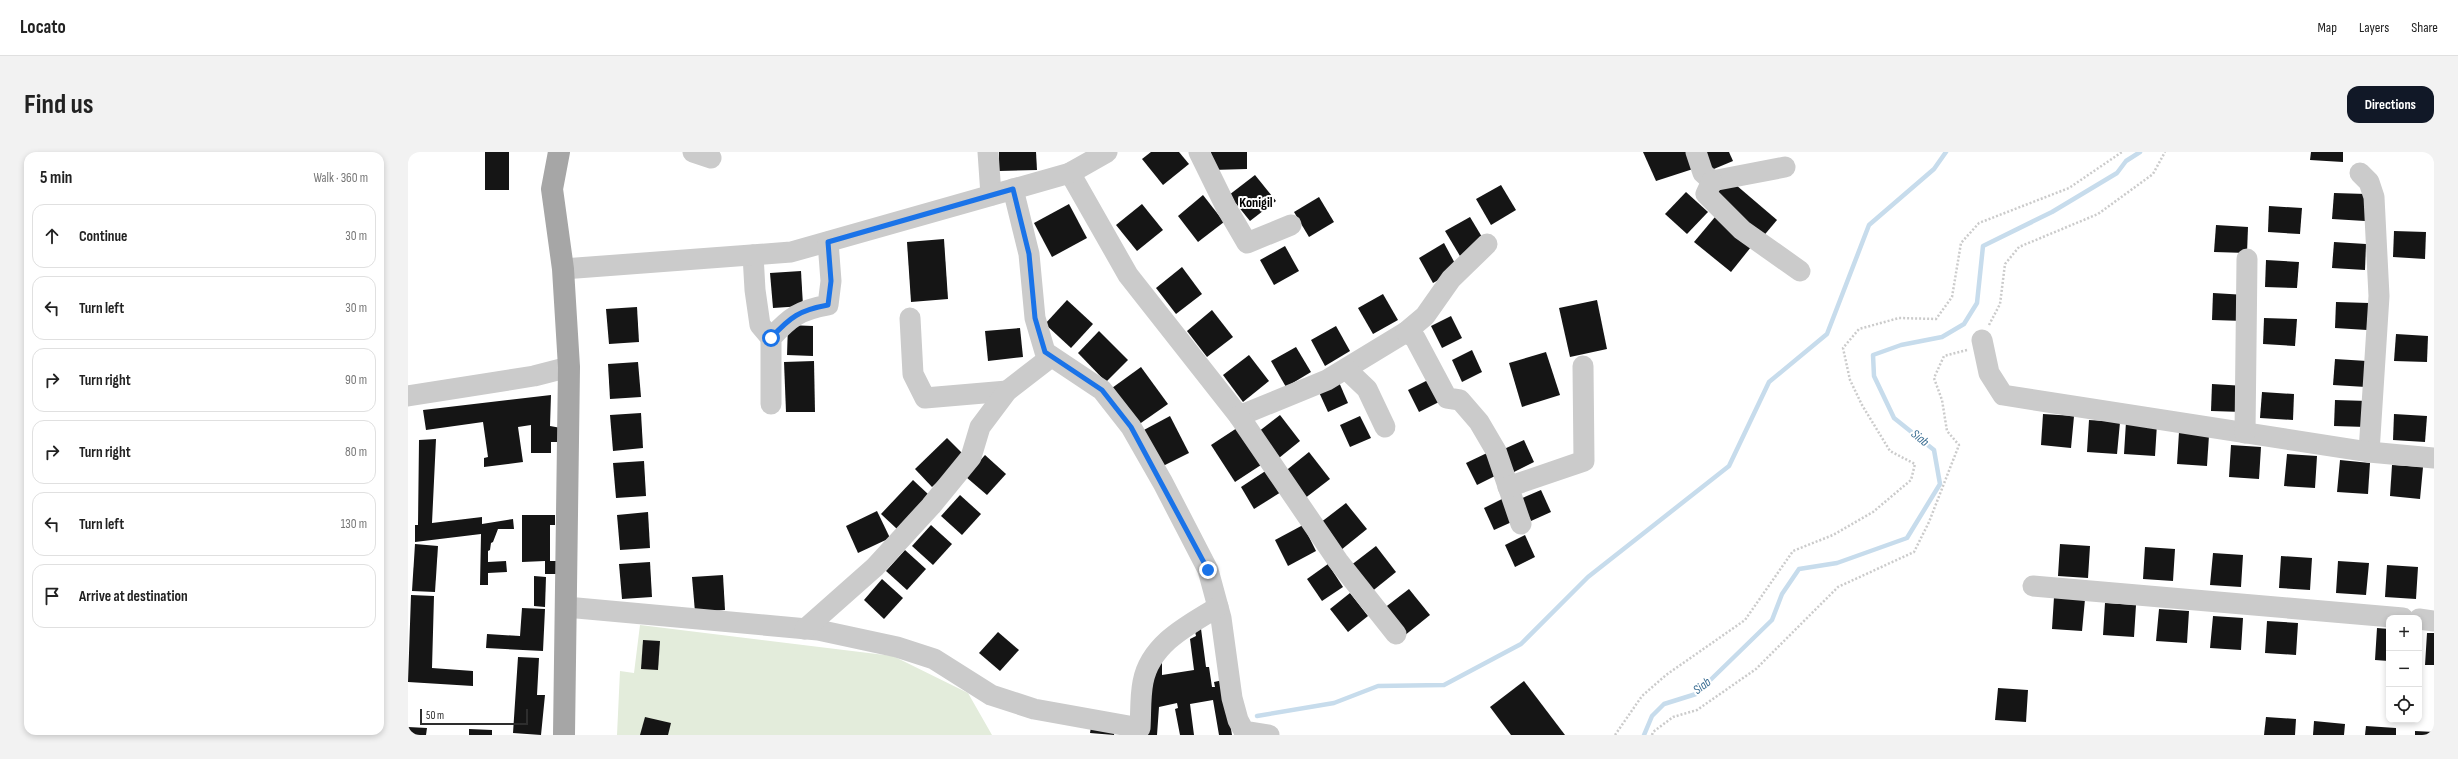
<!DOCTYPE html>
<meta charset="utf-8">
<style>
:root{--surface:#fff;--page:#f2f2f2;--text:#222;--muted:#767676;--line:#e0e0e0;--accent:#111827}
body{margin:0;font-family:"Sofia Sans Condensed",sans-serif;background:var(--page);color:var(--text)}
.controls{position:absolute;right:12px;bottom:12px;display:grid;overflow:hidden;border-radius:8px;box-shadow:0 2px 6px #0003}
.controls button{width:36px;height:36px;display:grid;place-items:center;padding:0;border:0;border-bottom:1px solid var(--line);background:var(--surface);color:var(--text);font:20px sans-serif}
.scale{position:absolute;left:12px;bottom:10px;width:108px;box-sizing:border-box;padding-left:4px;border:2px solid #2e2e2e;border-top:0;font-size:11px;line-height:14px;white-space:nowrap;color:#2e2e2e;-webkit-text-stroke:3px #fff;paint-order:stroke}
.stop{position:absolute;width:12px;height:12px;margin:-9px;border:3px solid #1a73e8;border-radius:50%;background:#fff}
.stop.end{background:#1a73e8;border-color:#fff;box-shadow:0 1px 4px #0008}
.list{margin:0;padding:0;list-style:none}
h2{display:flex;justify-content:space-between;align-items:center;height:52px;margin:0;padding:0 16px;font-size:17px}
h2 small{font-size:13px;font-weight:400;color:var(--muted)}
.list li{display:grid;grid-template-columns:26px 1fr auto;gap:12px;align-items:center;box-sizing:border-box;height:64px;margin:0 8px 8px;padding:0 8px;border:1px solid var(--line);border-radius:12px}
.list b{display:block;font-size:15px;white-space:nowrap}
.list em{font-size:13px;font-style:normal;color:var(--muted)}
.icon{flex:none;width:22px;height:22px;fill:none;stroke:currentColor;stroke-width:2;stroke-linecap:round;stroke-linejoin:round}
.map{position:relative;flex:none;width:2026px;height:583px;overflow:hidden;border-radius:12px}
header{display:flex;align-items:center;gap:24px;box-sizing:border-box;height:56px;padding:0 20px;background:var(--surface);border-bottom:1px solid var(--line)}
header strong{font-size:19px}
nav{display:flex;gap:22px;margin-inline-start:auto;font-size:14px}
.intro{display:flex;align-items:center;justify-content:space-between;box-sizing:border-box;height:96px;padding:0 24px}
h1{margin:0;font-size:28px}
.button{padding:10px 18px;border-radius:12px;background:var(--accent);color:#fff;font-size:14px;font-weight:700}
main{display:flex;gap:24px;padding:0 24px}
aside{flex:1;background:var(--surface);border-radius:12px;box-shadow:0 2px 6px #0003}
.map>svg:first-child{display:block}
</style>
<header>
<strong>Locato</strong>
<nav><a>Map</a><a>Layers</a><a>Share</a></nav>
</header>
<div class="intro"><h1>Find us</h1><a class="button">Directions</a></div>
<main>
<aside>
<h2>5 min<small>Walk · 360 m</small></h2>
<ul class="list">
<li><svg class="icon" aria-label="ahead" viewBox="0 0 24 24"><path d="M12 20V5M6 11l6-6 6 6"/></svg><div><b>Continue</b></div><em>30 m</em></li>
<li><svg class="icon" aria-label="left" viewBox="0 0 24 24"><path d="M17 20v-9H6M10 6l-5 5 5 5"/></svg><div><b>Turn left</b></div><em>30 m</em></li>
<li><svg class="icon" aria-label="right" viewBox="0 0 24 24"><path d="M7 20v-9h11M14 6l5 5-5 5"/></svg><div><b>Turn right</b></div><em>90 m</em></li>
<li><svg class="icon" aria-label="right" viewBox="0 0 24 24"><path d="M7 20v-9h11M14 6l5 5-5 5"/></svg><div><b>Turn right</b></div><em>80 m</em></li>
<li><svg class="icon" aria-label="left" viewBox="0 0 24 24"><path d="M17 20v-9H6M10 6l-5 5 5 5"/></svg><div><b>Turn left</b></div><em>130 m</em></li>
<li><svg class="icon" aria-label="arrive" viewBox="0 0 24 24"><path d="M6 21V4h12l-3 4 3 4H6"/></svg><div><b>Arrive at destination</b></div></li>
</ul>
</aside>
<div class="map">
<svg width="2026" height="583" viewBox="0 0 2026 583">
<rect width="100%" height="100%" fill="#fff"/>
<polygon fill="#e3ecdb" points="232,473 485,504 560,541 584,583 209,583 212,519 226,521"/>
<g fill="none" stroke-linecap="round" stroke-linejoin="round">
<g stroke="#c7dcec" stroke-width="4.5">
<polyline points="849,564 926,551 970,534 1036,533 1113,492 1180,425 1321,314 1361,230 1419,182 1461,73 1526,17 1538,0"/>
<polyline points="1236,583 1244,564 1256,552 1288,542 1364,468 1374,442 1391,417 1429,411 1499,386 1532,332 1526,298 1486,266 1466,224 1465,203 1493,193 1534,185 1556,172 1569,151 1575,94 1644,60 1709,21 1718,9 1732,0"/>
</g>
</g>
<g fill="#151515">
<rect x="77" y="0" width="24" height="38"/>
<polygon points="591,0 628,0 629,18 591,19"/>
<polygon points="743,0 771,0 781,12 755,33 734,7"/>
<polygon points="803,0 839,0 839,17 804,18"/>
<polygon points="1235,0 1280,0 1285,17 1248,29"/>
<polygon points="1293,0 1321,0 1325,9 1301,19"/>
<polygon points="1903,0 1935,0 1935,10 1902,8"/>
<polygon points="847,23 868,49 842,69 821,43"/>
<polygon points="1321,27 1369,68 1353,87 1305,46"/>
<polygon points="1093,33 1108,58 1083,73 1068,47"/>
<polygon points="1278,40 1300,60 1279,82 1257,62"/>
<polygon points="1926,41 1958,42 1957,69 1924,67"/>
<polygon points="795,43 816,70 790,90 770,64"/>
<polygon points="911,45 926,70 901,85 886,60"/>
<polygon points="661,52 679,86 644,105 626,71"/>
<polygon points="734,52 755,78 729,99 708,73"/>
<polygon points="1861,54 1894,56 1892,82 1860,80"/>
<polygon points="1062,65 1077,90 1052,104 1037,79"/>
<polygon points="1307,65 1343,95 1323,120 1286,90"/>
<polygon points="1808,73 1840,75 1839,101 1806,100"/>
<polygon points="1986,79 2018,80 2017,107 1985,105"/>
<polygon points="536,87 540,147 503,150 499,90"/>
<polygon points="1926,90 1958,92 1957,118 1924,116"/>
<polygon points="1036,91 1050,117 1025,131 1011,106"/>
<polygon points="877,94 891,119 866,133 852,108"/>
<polygon points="1858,108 1891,110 1889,136 1857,135"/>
<polygon points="774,115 794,142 768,162 748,136"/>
<polygon points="393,119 395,154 365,156 362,121"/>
<polygon points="1805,141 1838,143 1836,169 1804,168"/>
<polygon points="975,142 990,168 965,182 950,156"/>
<polygon points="659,148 685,172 663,196 637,172"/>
<polygon points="1189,148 1199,197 1162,205 1151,156"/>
<polygon points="1928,150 1961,151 1959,178 1927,176"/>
<polygon points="229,155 231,190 201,192 198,157"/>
<polygon points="804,158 825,185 799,205 779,179"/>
<polygon points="1043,164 1054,186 1034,196 1023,174"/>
<polygon points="1856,166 1889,167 1887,194 1855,192"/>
<polygon points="380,173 405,174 405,204 379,203"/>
<polygon points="928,174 942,199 917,214 903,188"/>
<polygon points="612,176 615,205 580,209 577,179"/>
<polygon points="691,179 720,208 698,230 670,201"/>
<polygon points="1988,182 2020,184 2019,210 1986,209"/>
<polygon points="888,195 903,220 878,235 863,209"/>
<polygon points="1064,198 1074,220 1054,230 1044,208"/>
<polygon points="1138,200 1152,243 1114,255 1101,211"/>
<polygon points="841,203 861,229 835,250 815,223"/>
<polygon points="1927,207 1959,209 1958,235 1925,233"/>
<polygon points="406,209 407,260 378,260 376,210"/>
<polygon points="230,210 233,245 202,247 200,212"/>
<polygon points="733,215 760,252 730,273 704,236"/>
<polygon points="930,228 940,251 920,260 910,238"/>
<polygon points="1020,228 1031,250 1011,260 1000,238"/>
<polygon points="1804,232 1837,234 1835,260 1803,259"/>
<polygon points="1854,240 1886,242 1885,268 1852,266"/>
<polygon points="143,243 142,274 153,276 152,290 143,290 143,301 123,301 123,273 110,275 115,310 76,315 76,306 80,305 75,270 18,278 15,258"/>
<polygon points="1927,248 1960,249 1958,275 1926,274"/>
<polygon points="233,261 235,296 205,299 202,263"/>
<polygon points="1635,262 1666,264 1663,296 1633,293"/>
<polygon points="1986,262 2019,264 2017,290 1985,288"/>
<polygon points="872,263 892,289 866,310 846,283"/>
<polygon points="762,264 781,301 753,315 734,279"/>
<polygon points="952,264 963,286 942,295 932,273"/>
<polygon points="1681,268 1712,270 1709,302 1679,300"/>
<polygon points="1718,270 1749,272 1747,304 1716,302"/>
<polygon points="829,276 853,313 827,330 803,293"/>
<polygon points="1771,280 1801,283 1799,314 1769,312"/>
<polygon points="539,286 557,304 524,335 507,317"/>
<polygon points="28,287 24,371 74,365 74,372 105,367 106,377 90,377 85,390 83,391 82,398 80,399 80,410 98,409 99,420 80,421 80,433 72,433 73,382 7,390 7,373 10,373 11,288"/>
<polygon points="1116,288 1126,310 1106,320 1096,297"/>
<polygon points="1823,293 1853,295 1851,327 1821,325"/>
<polygon points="901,300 922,327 896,347 875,321"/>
<polygon points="1079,301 1089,323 1069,333 1058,311"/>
<polygon points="1879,302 1909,304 1907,336 1876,334"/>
<polygon points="577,303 598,322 579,343 558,325"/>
<polygon points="1932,308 1962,311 1960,342 1929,340"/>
<polygon points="236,309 238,344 208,346 205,311"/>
<polygon points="1984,313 2015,315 2012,347 1982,344"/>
<polygon points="859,318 873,340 846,357 833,335"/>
<polygon points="505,328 521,343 489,377 473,362"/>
<polygon points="1133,338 1143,360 1123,369 1112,347"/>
<polygon points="552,343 573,362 554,383 533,364"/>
<polygon points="1096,346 1106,369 1086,378 1076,356"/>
<polygon points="938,351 959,377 933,398 912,371"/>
<polygon points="469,359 482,386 450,401 438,374"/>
<polygon points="240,360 242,396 212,398 209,363"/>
<polygon points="114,363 147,363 147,373 142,373 142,409 149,409 149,422 137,422 137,409 114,410"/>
<polygon points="523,373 544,392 525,413 504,394"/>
<polygon points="895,373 908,399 880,414 867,388"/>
<polygon points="1117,383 1127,405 1107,415 1097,393"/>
<polygon points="7,392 30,394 27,440 4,439"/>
<polygon points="1652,392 1682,394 1680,426 1650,424"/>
<polygon points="968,394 988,420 962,441 942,414"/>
<polygon points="1737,395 1767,397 1765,429 1735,427"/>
<polygon points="497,398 518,417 499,438 478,419"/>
<polygon points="1805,401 1835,403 1833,435 1802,433"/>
<polygon points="1873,404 1904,406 1902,438 1871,436"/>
<polygon points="1930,409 1961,411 1958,443 1928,441"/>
<polygon points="242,410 244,445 214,447 211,412"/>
<polygon points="920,412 935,435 914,449 899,427"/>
<polygon points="1979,413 2010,415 2008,447 1977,445"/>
<polygon points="315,423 317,458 287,460 284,425"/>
<polygon points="126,424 138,425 137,455 126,454"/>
<polygon points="474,427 495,446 476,467 456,448"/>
<polygon points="1001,437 1022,463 996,484 975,457"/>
<polygon points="942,441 960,464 940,480 922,457"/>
<polygon points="3,443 26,444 24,516 65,519 65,534 0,530"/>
<polygon points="1646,445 1677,447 1674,479 1644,477"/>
<polygon points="1697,451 1728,453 1726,485 1695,483"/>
<polygon points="114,456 137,457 135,499 78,496 79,482 112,484"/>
<polygon points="1751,457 1781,459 1779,491 1748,489"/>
<polygon points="1805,464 1835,466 1833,498 1802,496"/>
<polygon points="792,469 798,515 801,515 804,535 807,535 806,530 815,528 824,583 811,583 805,548 782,552 786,583 772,583 767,557 770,556 769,551 751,555 749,583 735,583 738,547 754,505 754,523 786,518 782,487 788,484 786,474"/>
<polygon points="1859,469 1890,471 1888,503 1857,501"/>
<polygon points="1969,476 1981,477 1981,509 1967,508"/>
<polygon points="590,480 611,498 592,519 571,501"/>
<polygon points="2019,481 2026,481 2026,513 2017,513"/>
<polygon points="235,488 252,489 250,518 233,517"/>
<polygon points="110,505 131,506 129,543 137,543 133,583 105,581"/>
<polygon points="1116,529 1157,583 1103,583 1082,555"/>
<polygon points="1590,536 1620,538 1618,570 1587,568"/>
<polygon points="237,565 263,571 260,583 232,583"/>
<polygon points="1858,565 1888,567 1887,583 1856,583"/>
<polygon points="684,569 707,573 706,583 682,581"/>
<polygon points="1906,569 1937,572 1936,583 1905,583"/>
<polygon points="1958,574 1988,576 1988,583 1957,583"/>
<polygon points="0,575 19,576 18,583 0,583"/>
<polygon points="61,577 84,578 84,583 61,583"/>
<polygon points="2007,579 2026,580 2026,583 2007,583"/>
</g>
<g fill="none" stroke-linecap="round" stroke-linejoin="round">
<g stroke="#cbcbcb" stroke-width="2.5" stroke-dasharray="2 2" stroke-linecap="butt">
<polyline points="1581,173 1592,152 1597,112 1611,95 1690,62 1745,22 1757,0"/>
<polyline points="1207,583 1234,544 1258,523 1337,468 1385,399 1425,383 1465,360 1503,328 1507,312 1482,299 1454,253 1442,228 1435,196 1451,177 1491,166 1528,167 1544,145 1553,91 1571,71 1661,36 1714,0"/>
<polyline points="1244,583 1245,580 1265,565 1289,558 1348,517 1430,435 1506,400 1521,370 1551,293 1539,279 1534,248 1526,226 1536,204 1559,198"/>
</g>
<g stroke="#cbcbcb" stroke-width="21">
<polyline points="285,0 303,6"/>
<polyline points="580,0 583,43"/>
<polyline points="791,0 818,55 839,91 883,73"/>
<polyline points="1288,0 1295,21 1304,29 1377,15"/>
<polyline points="662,21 720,123 831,264 919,228 998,180 1017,164 1043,127 1079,92"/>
<polyline points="1952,21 1961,30 1966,45 1971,144 1961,300"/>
<polyline points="1304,29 1298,42 1334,78 1392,119"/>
<polyline points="605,37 621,102 627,166 637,200 694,238 723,275 755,331 800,418 813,466 824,546 830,568 836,579 861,583"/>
<polyline points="345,103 347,138 352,173 363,186"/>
<polyline points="155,117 383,100 662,21 699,0"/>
<polyline points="502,166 505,222 517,246 599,239"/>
<polyline points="998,180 1007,186 1039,246 1052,248 1071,270 1088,299 1113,372"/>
<polyline points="1574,188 1581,221 1595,243 1961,300 2026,306"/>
<polyline points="938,217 959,237 977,275"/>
<polyline points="0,244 126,224 161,215"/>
<path d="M363 252V186C382 165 392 158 420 153L423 129 420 90"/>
<polyline points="831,264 930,409 988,482"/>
<polyline points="1837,281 1839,107"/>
<polyline points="1100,335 1176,309 1175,214"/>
<polyline points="1625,434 1995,466"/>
<path d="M158 455 410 478 489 495 526 507 583 543 626 557 732 576C733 561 732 545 735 530 742 492 780 473 810 455"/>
<polyline points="2011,467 2026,469"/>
<polyline points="397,477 467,415 523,354 563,305 572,275 599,239 643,205"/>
</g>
<polyline stroke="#a6a6a6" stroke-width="22" points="151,0 144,37 155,117 161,215 156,583"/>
</g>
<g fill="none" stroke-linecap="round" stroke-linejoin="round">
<path stroke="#1a73e8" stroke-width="5" d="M363 186C382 165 392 158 420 153L423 129 420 90 605 37 621 102 627 166 637 200 694 238 723 275 800 418"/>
</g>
<g text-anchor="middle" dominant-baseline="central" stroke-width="4" stroke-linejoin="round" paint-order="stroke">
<g font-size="13" font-style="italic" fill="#3a6d92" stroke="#fff">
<text transform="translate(1512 286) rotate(39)">Siab</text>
<text transform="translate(1294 534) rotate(-38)">Siab</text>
</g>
<g font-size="14" font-weight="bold" fill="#000" stroke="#fff">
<text x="848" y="50">Konigil</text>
</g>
</g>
</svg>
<div class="controls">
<button>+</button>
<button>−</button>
<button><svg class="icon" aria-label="locate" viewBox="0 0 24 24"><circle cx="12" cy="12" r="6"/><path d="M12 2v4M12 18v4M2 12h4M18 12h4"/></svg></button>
</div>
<div class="scale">50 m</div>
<div class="stop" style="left:363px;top:186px"></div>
<div class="stop end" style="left:800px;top:418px"></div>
</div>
</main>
